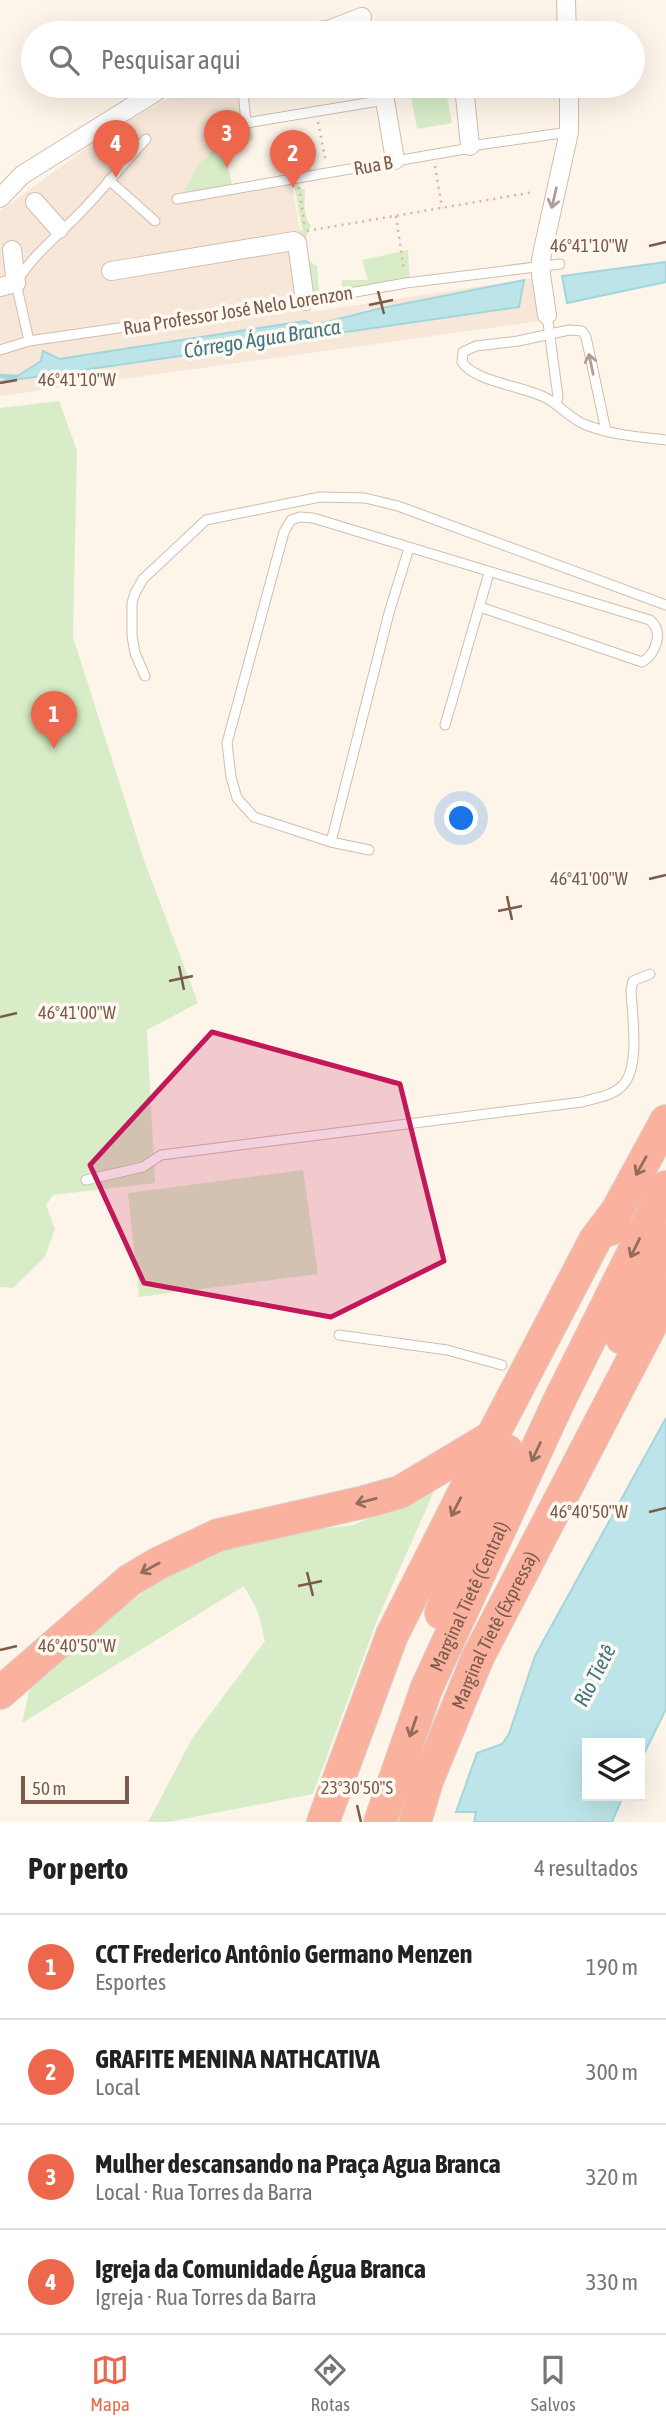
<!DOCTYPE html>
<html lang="pt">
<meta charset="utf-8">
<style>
:root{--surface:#fff;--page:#f2f2f2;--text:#222;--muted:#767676;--line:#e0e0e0;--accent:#ec674b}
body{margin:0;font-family:"Asap Condensed",sans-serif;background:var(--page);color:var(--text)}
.controls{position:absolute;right:21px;bottom:21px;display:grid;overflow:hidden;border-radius:0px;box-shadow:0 7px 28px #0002}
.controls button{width:63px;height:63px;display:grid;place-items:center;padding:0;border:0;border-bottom:2px solid var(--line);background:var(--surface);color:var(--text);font:35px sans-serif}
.scale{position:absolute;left:21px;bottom:18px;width:108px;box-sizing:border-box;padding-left:7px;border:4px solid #7b5a4b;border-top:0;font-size:19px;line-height:24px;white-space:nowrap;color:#7b5a4b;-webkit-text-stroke:5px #fff9f2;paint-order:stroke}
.you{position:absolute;left:462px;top:819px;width:24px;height:24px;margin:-18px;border:5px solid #fff;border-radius:50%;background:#1a73e8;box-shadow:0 0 0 10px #1a73e833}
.badge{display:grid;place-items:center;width:46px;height:46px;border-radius:50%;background:var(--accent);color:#fff;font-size:23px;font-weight:700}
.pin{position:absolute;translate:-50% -58px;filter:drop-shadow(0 2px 4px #0008)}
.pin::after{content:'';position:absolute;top:37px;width:24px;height:21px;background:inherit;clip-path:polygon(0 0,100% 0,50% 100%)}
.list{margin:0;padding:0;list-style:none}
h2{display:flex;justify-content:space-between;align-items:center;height:91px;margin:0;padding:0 28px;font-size:30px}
h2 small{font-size:23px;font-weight:400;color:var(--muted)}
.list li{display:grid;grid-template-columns:46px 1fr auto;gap:21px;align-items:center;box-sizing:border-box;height:105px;padding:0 28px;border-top:2px solid var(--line)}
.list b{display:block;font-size:26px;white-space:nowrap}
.list p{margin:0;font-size:23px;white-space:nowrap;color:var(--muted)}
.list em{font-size:23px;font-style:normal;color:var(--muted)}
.icon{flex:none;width:38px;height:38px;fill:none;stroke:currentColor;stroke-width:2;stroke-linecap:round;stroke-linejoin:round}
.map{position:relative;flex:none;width:666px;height:1822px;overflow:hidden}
.search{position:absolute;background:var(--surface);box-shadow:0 7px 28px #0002;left:21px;right:21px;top:21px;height:77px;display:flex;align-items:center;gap:18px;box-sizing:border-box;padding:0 24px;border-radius:38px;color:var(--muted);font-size:26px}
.sheet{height:511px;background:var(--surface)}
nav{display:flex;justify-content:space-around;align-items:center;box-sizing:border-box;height:98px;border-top:2px solid var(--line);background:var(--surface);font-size:19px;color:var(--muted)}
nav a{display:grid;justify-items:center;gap:4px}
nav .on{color:var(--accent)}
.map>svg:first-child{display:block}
</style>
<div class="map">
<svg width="666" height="1822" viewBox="0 0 666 1822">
<rect width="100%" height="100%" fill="#fef5ea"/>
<polygon fill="#f6e7d8" points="189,86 242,86 249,148 247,139 228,157 203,199 292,184 300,231 307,235 303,243 311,312 547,276 555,319 0,396 0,211 107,133"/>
<g fill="#d8edc7">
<polygon points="409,86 445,86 452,123 417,129"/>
<path d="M242 120 249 121 254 138C245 147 232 151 228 165L234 194 179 200 199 164 216 148 225 133Z"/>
<path d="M293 178H297L298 189H305C305 202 302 214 311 226L303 243 306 259 317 266 319 291 311 294 296 240 300 231 304 228H302Z"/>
<polygon points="408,250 410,282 342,292 342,280 368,280 362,260"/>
<polygon points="59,401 77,451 73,637 144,860 198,1003 147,1030 155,1183 53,1195 46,1205 55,1229 45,1257 13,1288 0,1287 0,408"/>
<polygon points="303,1170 318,1274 139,1297 128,1193"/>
<polygon points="439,1480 378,1618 313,1794 168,1822 148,1822 193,1737 265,1641 258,1612 244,1586 22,1723 32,1679 186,1559 276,1534 353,1525 403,1504"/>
</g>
<g fill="#bde5e9" stroke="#a2d5dc" stroke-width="2">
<polygon points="666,262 666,282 567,303 562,276"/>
<polygon points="524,280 519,307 0,382 19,375 41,361 43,351 59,359 305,321 314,325 382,308"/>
<polygon points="666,1418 666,1709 640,1762 640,1743 587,1743 587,1796 623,1796 612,1822 474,1822 476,1812 456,1812 477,1753 502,1744 509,1734 535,1656"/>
</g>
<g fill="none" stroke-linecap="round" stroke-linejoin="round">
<polyline stroke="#a2d5dc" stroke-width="4.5" points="0,376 16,377"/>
<g stroke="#d2bcae" stroke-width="11">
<g id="lane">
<polyline points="243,90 246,123 385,100"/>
<polyline points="109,180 155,221"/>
<polyline points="177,199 465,149 470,146 569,132"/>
<polyline points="547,315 558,397 556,404"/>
<path d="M29 341 16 283C32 256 56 237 78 215 102 191 123 164 146 139"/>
<polyline points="0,350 29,341 305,301 406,283 560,264"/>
<path d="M606 431 586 337 582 331 569 330 518 341 476 346 463 352 462 362C475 382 524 386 546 398 560 405 570 419 586 425 612 435 639 437 666 440"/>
<polyline points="145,676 135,653 132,636 132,603 135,593 143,579 206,520 320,497 365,498 398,506 666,605"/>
<polyline points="445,725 489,573"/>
<polyline points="331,842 389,613 409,548"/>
<path d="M369 850 331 842 254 817 237 798 231 777 227 743 284 532 291 520 300 517 313 518 650 620C664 632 656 654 642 662L480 607"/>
<path d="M86 1180 143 1167 161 1155 582 1102C595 1098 612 1096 622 1086 641 1068 632 1015 631 990L633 981 650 974"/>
<polyline points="339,1335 447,1350 502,1365"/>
</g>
</g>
<g stroke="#d2bcae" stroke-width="20">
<g id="street">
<polyline points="566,0 567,33"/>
<polyline points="303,33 328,30 362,17"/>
<polyline points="464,86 470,146"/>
<polyline points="385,100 395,160"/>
<polyline points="0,198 22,175 165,86"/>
<polyline points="35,202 59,229"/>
<polyline points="111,271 294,241 297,243 305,301"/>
<polyline points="0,287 16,283 12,250"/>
<polyline points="547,315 541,275 541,259 569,132 569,86"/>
</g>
</g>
<g stroke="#dad1cd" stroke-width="34">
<g id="highway">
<polyline points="611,1229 617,1211 666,1121"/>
<polyline points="622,1338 666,1240"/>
<polyline points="441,1613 458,1566 507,1451"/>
<polyline points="0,1693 130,1580 157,1564 218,1535 364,1502 400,1492 490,1438"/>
<polyline points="323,1822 392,1635 492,1437 595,1240 617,1211"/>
<path id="s1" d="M380 1822 427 1687 559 1401 666 1187"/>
<path id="s2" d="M415 1822 427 1781 478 1657 666 1296"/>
</g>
</g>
<g stroke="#dbb5a2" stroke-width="2.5" stroke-dasharray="2 5" stroke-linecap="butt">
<polyline points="345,86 347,96"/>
<polyline points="318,122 326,163"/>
<polyline points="435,166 442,208"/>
<polyline points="299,187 305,229"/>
<polyline points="396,216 404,271"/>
<polyline points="307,231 534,192"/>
</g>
<use href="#lane" stroke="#fff" stroke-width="9"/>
<use href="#street" stroke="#fff" stroke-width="18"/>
<use href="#highway" stroke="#fab29f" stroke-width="32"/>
</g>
<defs><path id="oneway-shaft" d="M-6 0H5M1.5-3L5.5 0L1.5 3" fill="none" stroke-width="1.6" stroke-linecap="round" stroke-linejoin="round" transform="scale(1.75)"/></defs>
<g stroke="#b09c93">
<use href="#oneway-shaft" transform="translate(554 198) rotate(103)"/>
<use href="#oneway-shaft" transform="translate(591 364) rotate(-102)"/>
</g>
<g stroke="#946c5c">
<use href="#oneway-shaft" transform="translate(641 1166) rotate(119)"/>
<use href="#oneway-shaft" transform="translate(635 1248) rotate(116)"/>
<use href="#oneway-shaft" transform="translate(536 1452) rotate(115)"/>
<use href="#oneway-shaft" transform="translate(366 1501) rotate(165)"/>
<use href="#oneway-shaft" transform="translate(456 1507) rotate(117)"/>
<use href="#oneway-shaft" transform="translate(150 1568) rotate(151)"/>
<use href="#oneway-shaft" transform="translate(413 1727) rotate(109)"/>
</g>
<path fill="#c2185b" fill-opacity="0.2" stroke="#c2185b" stroke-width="5" stroke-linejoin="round" d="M212 1032 400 1084 444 1261 331 1317 144 1283 90 1165Z"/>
<path fill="none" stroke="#7b5a4b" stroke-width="2.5" d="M649 246 666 242M378 291 384 314M369 305 393 300M0 383 17 380M649 879 666 875M507 896 512 920M498 911 522 906M179 966 184 990M169 981 193 976M0 1017 17 1013M649 1512 666 1508M307 1572 313 1596M298 1586 322 1581M0 1650 17 1646M357 1805 361 1822"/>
<g text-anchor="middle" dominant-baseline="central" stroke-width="7" stroke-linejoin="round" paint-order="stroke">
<g font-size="19" fill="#7b5a4b" stroke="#fff9f2">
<text transform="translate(373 165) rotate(-10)">Rua B</text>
<text transform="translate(238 310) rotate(-9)">Rua Professor José Nelo Lorenzon</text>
<text stroke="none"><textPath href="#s1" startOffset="243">Marginal Tietê (Central)</textPath></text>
<text stroke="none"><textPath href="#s2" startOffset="208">Marginal Tietê (Expressa)</textPath></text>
</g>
<g font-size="21" font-style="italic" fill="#3d7880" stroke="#fff9f2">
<text transform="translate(262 338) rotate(-9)">Córrego Água Branca</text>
<text transform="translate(594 1675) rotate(-63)">Rio Tietê</text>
</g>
</g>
<g font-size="18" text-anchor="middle" fill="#7b5a4b" stroke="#fff9f2" stroke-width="7" stroke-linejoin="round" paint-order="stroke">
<text x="589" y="252">46°41'10"W</text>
<text x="77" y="386">46°41'10"W</text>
<text x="589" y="885">46°41'00"W</text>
<text x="77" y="1019">46°41'00"W</text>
<text x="589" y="1518">46°40'50"W</text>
<text x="77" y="1652">46°40'50"W</text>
<text x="357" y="1794">23°30'50"S</text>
</g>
</svg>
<div class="controls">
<button><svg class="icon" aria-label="layers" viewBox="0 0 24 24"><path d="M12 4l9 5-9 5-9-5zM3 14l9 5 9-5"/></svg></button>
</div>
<div class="scale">50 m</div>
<div class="you"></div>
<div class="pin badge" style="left:54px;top:749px">1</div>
<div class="pin badge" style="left:293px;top:188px">2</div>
<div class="pin badge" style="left:227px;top:168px">3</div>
<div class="pin badge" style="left:116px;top:178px">4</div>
<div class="search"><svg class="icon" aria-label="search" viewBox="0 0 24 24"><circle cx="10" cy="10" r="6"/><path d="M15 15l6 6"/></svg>Pesquisar aqui</div>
</div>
<section class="sheet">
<h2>Por perto<small>4 resultados</small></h2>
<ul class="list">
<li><span class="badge">1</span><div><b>CCT Frederico Antônio Germano Menzen</b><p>Esportes</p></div><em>190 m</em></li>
<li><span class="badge">2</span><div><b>GRAFITE MENINA NATHCATIVA</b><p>Local</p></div><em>300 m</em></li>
<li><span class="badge">3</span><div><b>Mulher descansando na Praça Agua Branca</b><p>Local · Rua Torres da Barra</p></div><em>320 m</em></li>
<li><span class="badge">4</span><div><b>Igreja da Comunidade Água Branca</b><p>Igreja · Rua Torres da Barra</p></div><em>330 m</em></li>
</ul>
</section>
<nav>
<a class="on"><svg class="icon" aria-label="map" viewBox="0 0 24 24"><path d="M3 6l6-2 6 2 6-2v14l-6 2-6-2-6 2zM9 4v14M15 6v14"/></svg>Mapa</a>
<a><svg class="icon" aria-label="directions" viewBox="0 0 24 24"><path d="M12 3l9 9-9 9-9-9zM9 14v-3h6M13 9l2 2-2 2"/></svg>Rotas</a>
<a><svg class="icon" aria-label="saved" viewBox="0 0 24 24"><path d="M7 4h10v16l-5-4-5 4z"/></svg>Salvos</a>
</nav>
